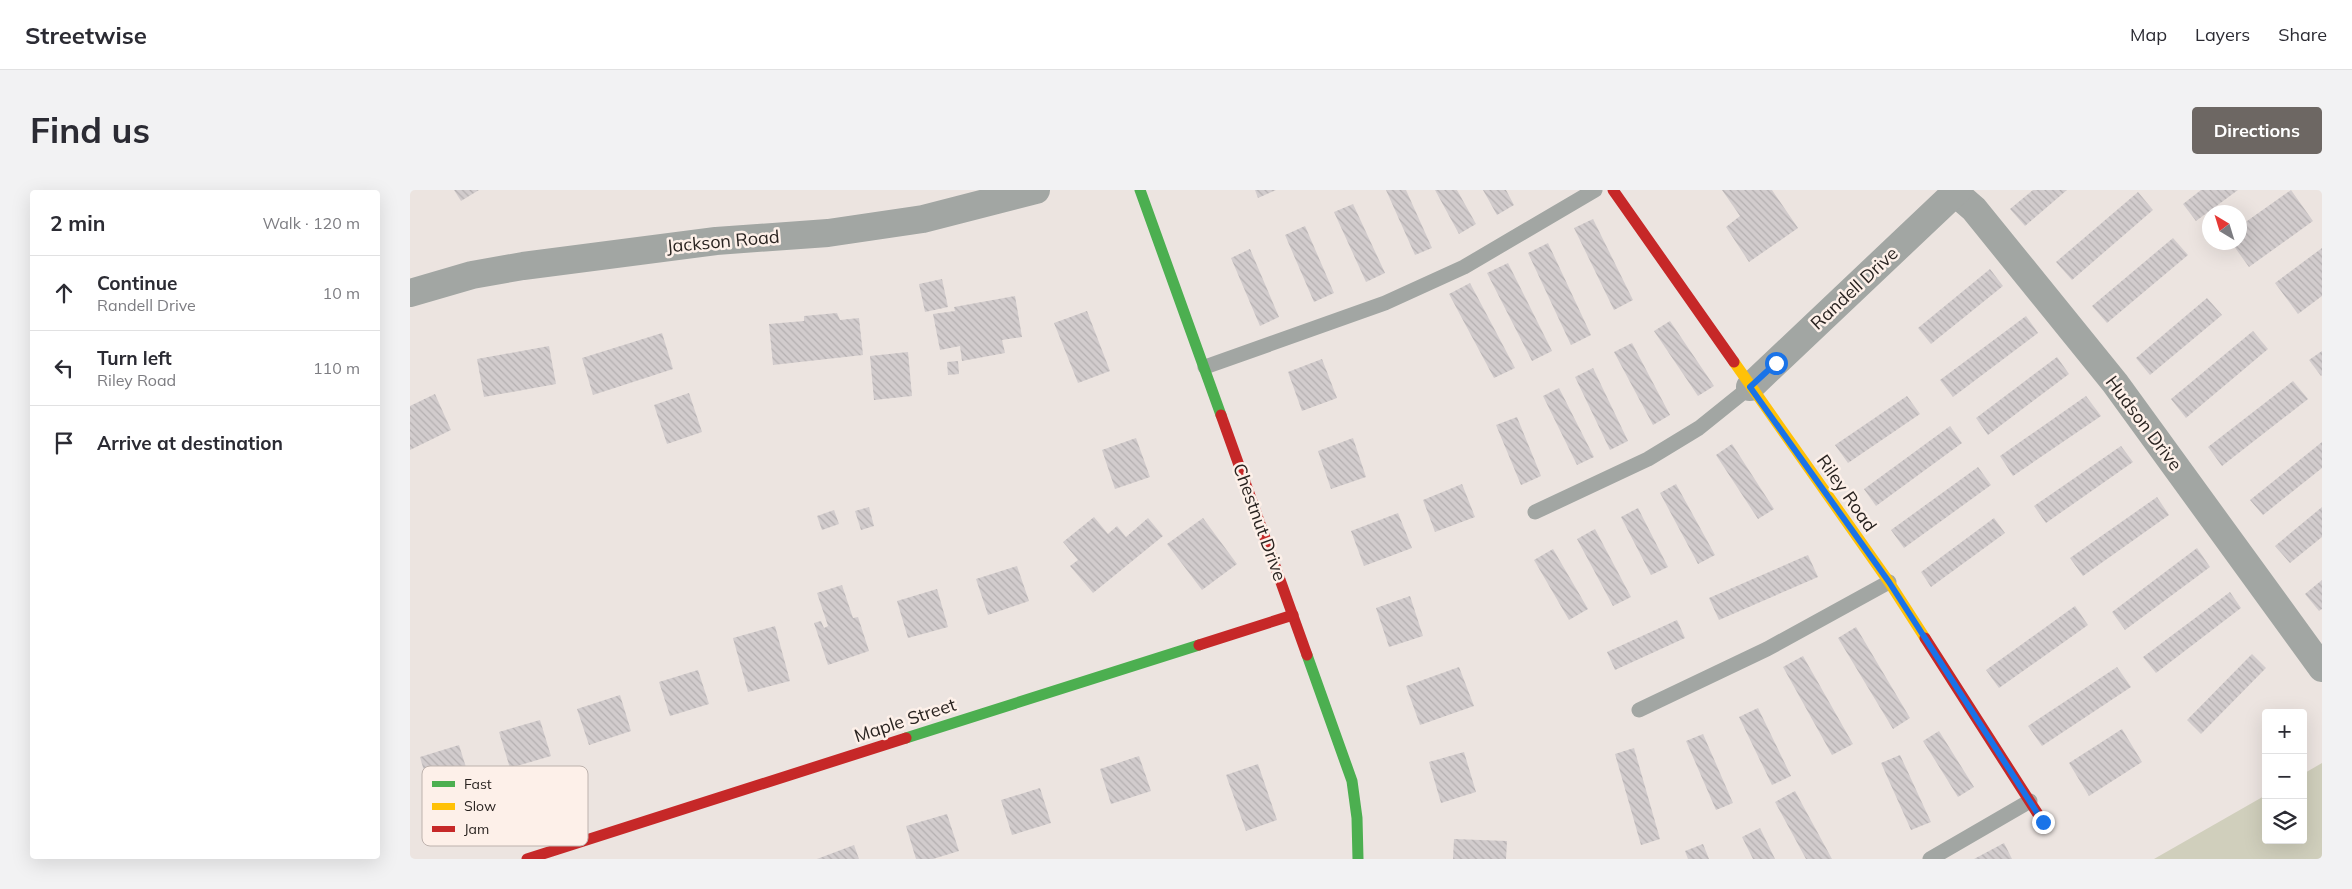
<!DOCTYPE html>
<meta charset="utf-8">
<style>
:root{--surface:#fff;--page:#f2f2f3;--text:#2b2b33;--muted:#7c7c81;--line:#e1e1e2;--accent:#6d6763}
body{margin:0;font-family:Mulish,sans-serif;background:var(--page);color:var(--text)}
.controls{position:absolute;right:15px;bottom:15px;display:grid;overflow:hidden;border-radius:5px;box-shadow:0 5px 20px #0002}
.controls button{width:45px;height:45px;display:grid;place-items:center;padding:0;border:0;border-bottom:1px solid var(--line);background:var(--surface);color:var(--text);font:25px sans-serif}
.compass{position:absolute;left:1792px;top:15px;width:45px;height:45px;border-radius:50%;background:var(--surface);box-shadow:0 5px 20px #0002;rotate:322deg}
.stop{position:absolute;width:15px;height:15px;margin:-11px;border:4px solid #1a73e8;border-radius:50%;background:#fff}
.stop.end{background:#1a73e8;border-color:#fff;box-shadow:0 1px 5px #0008}
.list{margin:0;padding:0;list-style:none}
h2{display:flex;justify-content:space-between;align-items:center;height:65px;margin:0;padding:0 20px;font-size:21px}
h2 small{font-size:16px;font-weight:400;color:var(--muted)}
.list li{display:grid;grid-template-columns:32px 1fr auto;gap:15px;align-items:center;box-sizing:border-box;height:75px;padding:0 20px;border-top:1px solid var(--line)}
.list b{display:block;font-size:19px;white-space:nowrap}
.list p{margin:0;font-size:16px;white-space:nowrap;color:var(--muted)}
.list em{font-size:16px;font-style:normal;color:var(--muted)}
.icon{flex:none;width:28px;height:28px;fill:none;stroke:currentColor;stroke-width:2;stroke-linecap:round;stroke-linejoin:round}
.map{position:relative;flex:none;width:1912px;height:669px;overflow:hidden;border-radius:5px}
header{display:flex;align-items:center;gap:30px;box-sizing:border-box;height:70px;padding:0 25px;background:var(--surface);border-bottom:1px solid var(--line)}
header strong{font-size:24px}
nav{display:flex;gap:28px;margin-inline-start:auto;font-size:18px}
.intro{display:flex;align-items:center;justify-content:space-between;box-sizing:border-box;height:120px;padding:0 30px}
h1{margin:0;font-size:35px}
.button{padding:12px 22px;border-radius:5px;background:var(--accent);color:#fff;font-size:18px;font-weight:700}
main{display:flex;gap:30px;padding:0 30px}
aside{flex:1;background:var(--surface);border-radius:5px;box-shadow:0 5px 20px #0002}
.map>svg:first-child{display:block}
</style>
<header>
<strong>Streetwise</strong>
<nav><a>Map</a><a>Layers</a><a>Share</a></nav>
</header>
<div class="intro"><h1>Find us</h1><a class="button">Directions</a></div>
<main>
<aside>
<h2>2 min<small>Walk · 120 m</small></h2>
<ul class="list">
<li><svg class="icon" aria-label="ahead" viewBox="0 0 24 24"><path d="M12 20V5M6 11l6-6 6 6"/></svg><div><b>Continue</b><p>Randell Drive</p></div><em>10 m</em></li>
<li><svg class="icon" aria-label="left" viewBox="0 0 24 24"><path d="M17 20v-9H6M10 6l-5 5 5 5"/></svg><div><b>Turn left</b><p>Riley Road</p></div><em>110 m</em></li>
<li><svg class="icon" aria-label="arrive" viewBox="0 0 24 24"><path d="M6 21V4h12l-3 4 3 4H6"/></svg><div><b>Arrive at destination</b></div></li>
</ul>
</aside>
<div class="map">
<svg width="1912" height="669" viewBox="0 0 1912 669">
<defs>
<pattern id="building-back-hatch" width="6" height="6" patternUnits="userSpaceOnUse" patternTransform="scale(1.25)"><rect width="6" height="6" fill="#d2cccd"/><path d="M-1 5l2 2M0 0l6 6M5-1l2 2" fill="none" stroke="#b4afb0"/></pattern>
</defs>
<rect width="100%" height="100%" fill="#ece4e0"/>
<polygon fill="#d0cfbc" points="1912,573 1912,669 1744,669 1856,605 1856,650 1893,650 1893,584"/>
<g fill="url(#building-back-hatch)">
<polygon points="44,0 69,0 51,11"/>
<polygon points="845,0 866,0 848,8"/>
<polygon points="976,0 996,0 1022,58 1005,65"/>
<polygon points="1025,0 1047,0 1066,34 1049,44"/>
<polygon points="1073,0 1096,0 1104,15 1087,25"/>
<polygon points="1312,0 1362,0 1388,38 1339,72 1316,37 1330,26"/>
<polygon points="1623,0 1657,0 1615,36 1600,19"/>
<polygon points="1791,0 1828,0 1786,31 1773,14"/>
<polygon points="1881,0 1903,31 1839,77 1821,52 1830,52 1830,36"/>
<polygon points="1728,2 1743,20 1662,90 1646,72"/>
<polygon points="943,14 975,83 956,92 924,22"/>
<polygon points="1183,29 1223,110 1204,120 1164,38"/>
<polygon points="895,36 924,103 904,112 875,45"/>
<polygon points="1763,48 1778,65 1697,133 1682,116"/>
<polygon points="1138,53 1181,145 1161,155 1118,63"/>
<polygon points="1912,58 1912,106 1888,124 1865,93"/>
<polygon points="840,59 869,127 850,136 821,68"/>
<polygon points="1098,73 1142,161 1122,171 1077,83"/>
<polygon points="1580,79 1593,96 1521,154 1508,138"/>
<polygon points="532,89 538,117 515,122 509,94"/>
<polygon points="1060,93 1105,178 1084,188 1039,104"/>
<polygon points="605,106 612,147 592,150 595,163 552,171 550,156 530,160 523,124 545,121 544,117"/>
<polygon points="1797,108 1812,125 1740,185 1726,168"/>
<polygon points="677,121 700,181 668,193 644,133"/>
<polygon points="427,123 430,130 449,128 453,165 363,175 359,134 394,131 394,126"/>
<polygon points="1616,126 1628,143 1543,207 1530,190"/>
<polygon points="1260,131 1304,196 1288,206 1244,141"/>
<polygon points="1843,141 1858,159 1776,228 1761,209"/>
<polygon points="252,143 263,179 183,205 172,168"/>
<polygon points="1222,153 1260,225 1243,235 1204,162"/>
<polygon points="139,156 146,194 74,207 67,169"/>
<polygon points="1912,161 1912,185 1911,186 1899,170"/>
<polygon points="498,162 502,206 464,210 460,166"/>
<polygon points="1647,167 1659,184 1578,245 1566,228"/>
<polygon points="912,169 927,208 892,221 878,182"/>
<polygon points="548,171 549,184 538,185 537,172"/>
<polygon points="1183,178 1218,251 1200,260 1165,187"/>
<polygon points="1883,191 1898,209 1812,276 1798,257"/>
<polygon points="1149,198 1184,267 1167,275 1133,206"/>
<polygon points="279,203 292,242 257,254 244,215"/>
<polygon points="25,204 41,240 0,260 0,216"/>
<polygon points="1497,206 1510,224 1438,273 1425,255"/>
<polygon points="1676,206 1691,226 1603,286 1590,266"/>
<polygon points="1107,227 1131,286 1111,295 1086,235"/>
<polygon points="1540,236 1552,253 1466,316 1454,299"/>
<polygon points="726,248 740,287 705,299 692,260"/>
<polygon points="943,248 956,287 921,299 908,261"/>
<polygon points="1912,252 1912,278 1853,325 1840,310"/>
<polygon points="1322,254 1364,319 1348,329 1306,265"/>
<polygon points="1711,256 1723,272 1636,333 1624,316"/>
<polygon points="1568,277 1581,295 1494,358 1481,340"/>
<polygon points="1052,294 1065,327 1025,342 1013,310"/>
<polygon points="1266,294 1305,365 1288,374 1250,303"/>
<polygon points="1747,307 1759,325 1673,386 1660,368"/>
<polygon points="459,317 464,336 451,340 445,321"/>
<polygon points="1912,317 1912,347 1880,373 1865,356"/>
<polygon points="1228,318 1258,377 1241,385 1211,327"/>
<polygon points="424,320 429,334 412,340 407,326"/>
<polygon points="988,323 1002,358 954,376 941,341"/>
<polygon points="684,327 698,344 707,336 716,347 738,328 753,346 683,403 660,376 668,370 653,352"/>
<polygon points="793,328 827,374 792,400 757,354"/>
<polygon points="1584,328 1595,343 1521,397 1511,382"/>
<polygon points="1185,339 1221,407 1203,416 1167,349"/>
<polygon points="1787,358 1800,377 1715,440 1702,422"/>
<polygon points="1143,359 1178,419 1159,430 1124,370"/>
<polygon points="1398,365 1408,387 1309,430 1299,408"/>
<polygon points="607,376 619,411 578,425 566,389"/>
<polygon points="1912,390 1912,419 1909,421 1895,404"/>
<polygon points="432,395 443,428 448,427 459,461 418,475 404,433 411,431 414,438 418,436 407,403"/>
<polygon points="527,399 538,437 498,448 487,411"/>
<polygon points="1820,402 1831,418 1746,483 1733,467"/>
<polygon points="1000,406 1013,446 979,457 966,418"/>
<polygon points="1665,416 1678,435 1589,498 1576,480"/>
<polygon points="1267,430 1275,448 1205,480 1197,462"/>
<polygon points="365,436 380,491 338,502 323,448"/>
<polygon points="1446,437 1500,528 1483,539 1428,448"/>
<polygon points="1842,464 1856,478 1791,544 1777,530"/>
<polygon points="1393,466 1443,554 1422,565 1373,477"/>
<polygon points="1049,477 1064,516 1010,535 996,496"/>
<polygon points="1707,477 1721,497 1632,556 1618,536"/>
<polygon points="288,480 299,514 260,526 249,492"/>
<polygon points="210,505 221,541 179,555 167,519"/>
<polygon points="1348,518 1381,586 1362,595 1329,527"/>
<polygon points="130,530 141,566 100,578 89,542"/>
<polygon points="1712,539 1732,572 1679,606 1659,573"/>
<polygon points="1529,541 1564,597 1548,607 1513,551"/>
<polygon points="1293,544 1323,613 1306,620 1276,551"/>
<polygon points="49,555 60,590 20,602 10,567"/>
<polygon points="1224,558 1250,649 1231,655 1205,564"/>
<polygon points="1054,562 1066,602 1031,613 1019,572"/>
<polygon points="1490,565 1521,632 1501,640 1471,573"/>
<polygon points="729,566 741,601 701,614 690,579"/>
<polygon points="848,574 867,630 836,641 816,585"/>
<polygon points="630,598 641,633 602,645 591,610"/>
<polygon points="1385,601 1422,669 1396,669 1365,612"/>
<polygon points="537,624 549,661 523,669 506,669 496,636"/>
<polygon points="1350,638 1365,669 1343,669 1332,647"/>
<polygon points="1044,649 1097,651 1096,669 1043,669"/>
<polygon points="1594,653 1602,669 1564,669"/>
<polygon points="1293,654 1299,669 1278,669 1275,661"/>
<polygon points="444,655 449,669 407,669"/>
</g>
<g fill="none" stroke-linecap="round" stroke-linejoin="round">
<g stroke="#a2a6a3" stroke-width="15">
<polyline points="795,177 975,113 1054,77 1185,0"/>
<polyline points="1125,322 1238,269 1289,238 1340,197"/>
<polyline points="1229,520 1357,459 1479,392"/>
<polyline points="1520,669 1620,611"/>
</g>
<g stroke="#a2a6a3" stroke-width="28">
<polyline points="1542,0 1564,19 1705,193 1912,478"/>
<polyline points="0,103 62,85 113,76 306,51 418,43 513,29 626,0"/>
<polyline points="1340,197 1548,0"/>
</g>
<g stroke="#4caf50" stroke-width="11">
<polyline points="730,0 811,225"/>
<polyline points="897,465 942,591 947,628 948,669"/>
<polyline points="496,548 789,455"/>
</g>
<polyline stroke="#ffc107" stroke-width="11" points="1324,172 1479,392 1515,448"/>
<g stroke="#c62828" stroke-width="11">
<polyline points="1203,0 1324,172"/>
<polyline points="811,225 897,465"/>
<polyline points="1515,448 1633,632"/>
<polyline points="789,455 883,425"/>
<polyline points="117,669 496,548"/>
</g>
</g>
<g fill="none" stroke-linecap="round" stroke-linejoin="round">
<polyline stroke="#1a73e8" stroke-width="6" points="1366,173 1340,197 1479,392 1633,632"/>
</g>
<g text-anchor="middle" dominant-baseline="central" stroke-width="5" stroke-linejoin="round" paint-order="stroke">
<g font-size="18" fill="#292320" stroke="#fdf0e9">
<text transform="translate(313 51) rotate(-5)">Jackson Road</text>
<text transform="translate(1444 98) rotate(-43)">Randell Drive</text>
<text transform="translate(1734 233) rotate(53)">Hudson Drive</text>
<text transform="translate(1437 303) rotate(55)">Riley Road</text>
<text transform="translate(850 332) rotate(70)">Chestnut Drive</text>
<text transform="translate(495 530) rotate(-18)">Maple Street</text>
</g>
</g>
<rect x="12" y="576" width="166" height="80" rx="8" fill="#fdf0e9" stroke="#bdb2ad" stroke-width="1"/>
<rect x="22" y="591" width="23" height="6" fill="#4caf50"/>
<rect x="22" y="613" width="23" height="7" fill="#ffc107"/>
<rect x="22" y="636" width="23" height="6" fill="#c62828"/>
<g font-size="14" fill="#292320">
<text x="54" y="599">Fast</text>
<text x="54" y="621">Slow</text>
<text x="54" y="644">Jam</text>
</g>
</svg>
<div class="controls">
<button>+</button>
<button>−</button>
<button><svg class="icon" aria-label="layers" viewBox="0 0 24 24"><path d="M12 4l9 5-9 5-9-5zM3 14l9 5 9-5"/></svg></button>
</div>
<svg class="compass" viewBox="-18 -18 36 36"><path d="M0-13l5 13h-10z" fill="#e53935"/><path d="M0 13l5-13h-10z" fill="#7c7c81"/></svg>
<div class="stop" style="left:1366px;top:173px"></div>
<div class="stop end" style="left:1633px;top:632px"></div>
</div>
</main>
